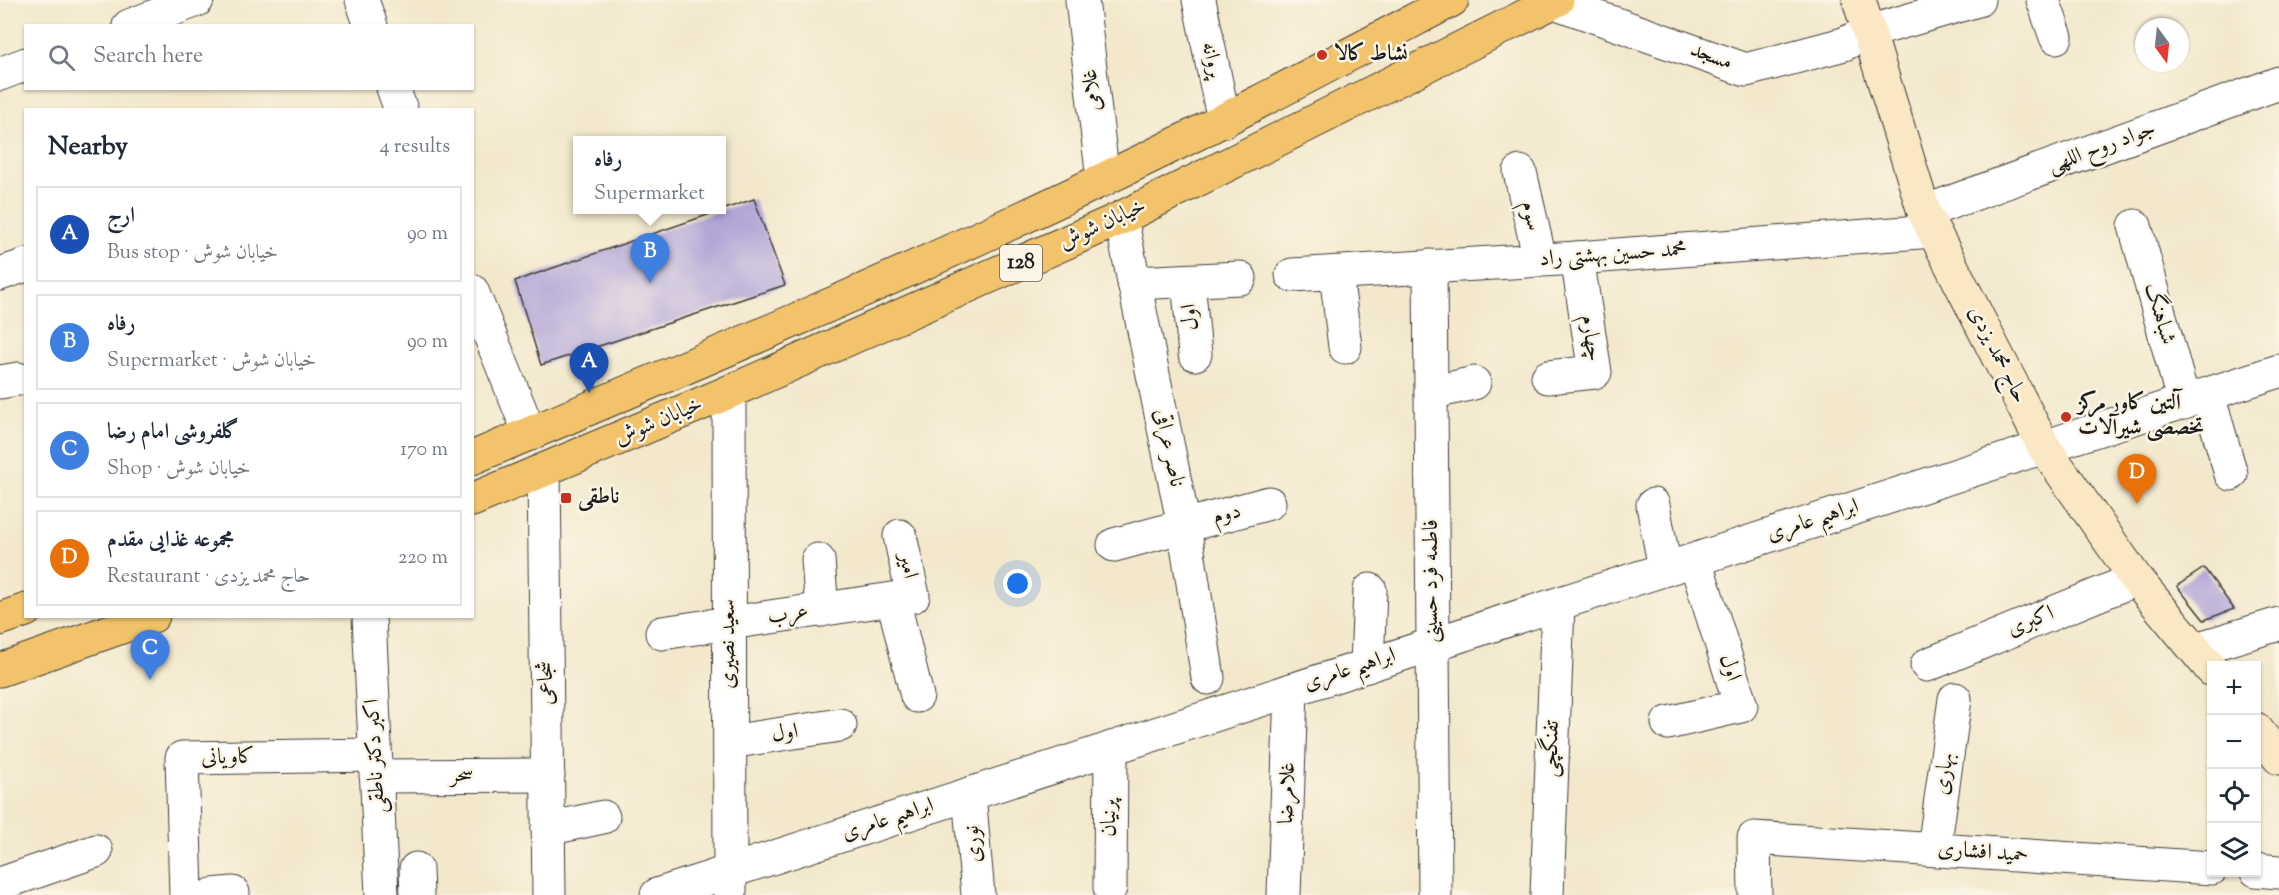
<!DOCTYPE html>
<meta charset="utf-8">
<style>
:root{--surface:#fff;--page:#f6f6f7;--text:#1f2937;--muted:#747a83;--line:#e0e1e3;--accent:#d93025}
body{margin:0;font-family:"Sorts Mill Goudy",Amiri,serif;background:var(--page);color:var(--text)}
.controls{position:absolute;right:18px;bottom:18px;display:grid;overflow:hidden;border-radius:0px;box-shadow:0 2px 4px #0004}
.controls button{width:54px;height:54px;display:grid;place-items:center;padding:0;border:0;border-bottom:2px solid var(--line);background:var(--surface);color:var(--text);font:30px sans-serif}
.compass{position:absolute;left:2135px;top:18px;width:54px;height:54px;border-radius:50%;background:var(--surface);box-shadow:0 2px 4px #0004;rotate:165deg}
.you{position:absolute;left:1018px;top:584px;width:21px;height:21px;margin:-15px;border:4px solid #fff;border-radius:50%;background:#1a73e8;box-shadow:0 0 0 9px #1a73e833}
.badge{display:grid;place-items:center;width:39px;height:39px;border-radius:50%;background:var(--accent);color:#fff;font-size:20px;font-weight:700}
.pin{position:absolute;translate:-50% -50px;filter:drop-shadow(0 2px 3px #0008)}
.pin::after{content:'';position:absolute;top:32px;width:21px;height:18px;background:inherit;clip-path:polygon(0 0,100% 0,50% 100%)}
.popup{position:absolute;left:573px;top:136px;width:153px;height:78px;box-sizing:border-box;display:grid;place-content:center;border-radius:0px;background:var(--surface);filter:drop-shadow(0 2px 4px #0005);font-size:20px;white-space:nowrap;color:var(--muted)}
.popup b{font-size:22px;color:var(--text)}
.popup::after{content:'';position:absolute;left:50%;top:100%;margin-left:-12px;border:12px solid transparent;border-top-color:var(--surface)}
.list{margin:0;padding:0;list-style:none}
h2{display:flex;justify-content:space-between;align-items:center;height:78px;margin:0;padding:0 24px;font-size:26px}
h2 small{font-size:20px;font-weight:400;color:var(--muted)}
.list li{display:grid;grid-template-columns:39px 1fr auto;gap:18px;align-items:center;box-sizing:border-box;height:96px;margin:0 12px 12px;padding:0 12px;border:2px solid var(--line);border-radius:0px}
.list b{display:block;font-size:22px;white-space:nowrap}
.list p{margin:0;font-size:20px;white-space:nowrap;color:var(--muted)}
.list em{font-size:20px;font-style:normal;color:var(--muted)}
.icon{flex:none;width:33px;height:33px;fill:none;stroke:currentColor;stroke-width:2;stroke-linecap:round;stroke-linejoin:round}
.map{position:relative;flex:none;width:2279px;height:895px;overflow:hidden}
.search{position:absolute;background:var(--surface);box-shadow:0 2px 4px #0004;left:24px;top:24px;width:450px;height:66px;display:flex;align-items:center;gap:15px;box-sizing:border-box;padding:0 21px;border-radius:0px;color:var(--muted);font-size:22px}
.panel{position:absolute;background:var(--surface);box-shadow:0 2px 4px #0004;left:24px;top:108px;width:450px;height:510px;border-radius:0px}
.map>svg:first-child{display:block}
</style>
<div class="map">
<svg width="2279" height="895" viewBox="0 0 2279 895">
<rect width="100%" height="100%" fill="#fcf5e5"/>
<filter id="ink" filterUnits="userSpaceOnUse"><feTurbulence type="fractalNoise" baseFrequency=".0167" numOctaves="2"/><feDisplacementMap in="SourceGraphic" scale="12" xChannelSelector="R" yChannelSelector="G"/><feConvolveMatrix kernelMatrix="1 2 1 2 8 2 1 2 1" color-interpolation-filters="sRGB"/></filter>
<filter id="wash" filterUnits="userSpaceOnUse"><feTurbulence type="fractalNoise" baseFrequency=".008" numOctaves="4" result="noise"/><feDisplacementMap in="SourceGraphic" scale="24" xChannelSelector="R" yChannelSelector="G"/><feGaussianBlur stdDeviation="1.35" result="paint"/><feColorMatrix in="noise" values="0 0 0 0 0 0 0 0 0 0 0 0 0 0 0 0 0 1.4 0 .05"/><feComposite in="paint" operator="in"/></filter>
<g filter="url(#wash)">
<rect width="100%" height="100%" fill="#f3e8cc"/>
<g id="blocks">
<g fill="#b4a7d8">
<polygon points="754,199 785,285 541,365 515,281"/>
<polygon points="2204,568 2234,609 2204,620 2177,586"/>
</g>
</g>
</g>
<g filter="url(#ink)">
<use href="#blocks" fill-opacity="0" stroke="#3c3b36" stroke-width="1.5"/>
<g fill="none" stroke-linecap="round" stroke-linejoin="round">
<g stroke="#3c3b36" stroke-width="35">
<g id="street">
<polyline points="362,0 371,26"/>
<polyline points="1082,0 1103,180"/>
<polyline points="1199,0 1224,121"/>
<polyline points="2043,0 2056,37"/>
<polyline points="1554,2 1746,70 1844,44 1868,32 1978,0"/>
<polyline points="129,26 197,0"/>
<polyline points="0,74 26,64"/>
<polyline points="393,88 401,110"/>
<polyline points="1520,172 1540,260"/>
<polyline points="1924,212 2279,83"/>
<polyline points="1121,218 1184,526 1208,678"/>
<polyline points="2135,226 2184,403"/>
<polyline points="1430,266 1435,895"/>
<polyline points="1336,273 1345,347"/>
<polyline points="0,274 26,265"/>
<polyline points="1292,275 1577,258 1933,231"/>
<polyline points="1188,281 1195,354"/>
<polyline points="1134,283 1240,278"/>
<polyline points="472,291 530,434"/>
<polyline points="1548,377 1595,372 1577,258"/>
<polyline points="0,382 18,379"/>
<polyline points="729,392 730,893"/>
<polyline points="1431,393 1474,383"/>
<polyline points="2208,395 2231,474"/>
<polyline points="544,471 549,895"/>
<polyline points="1653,505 1665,569"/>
<polyline points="1114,545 1269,503"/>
<polyline points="818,560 822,610"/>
<polyline points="893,599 917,696"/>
<polyline points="369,616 382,895"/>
<polyline points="662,633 913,596 900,536"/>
<polyline points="2196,649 2279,624"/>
<polyline points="1927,665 2136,579"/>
<polyline points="1367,666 1370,590"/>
<polyline points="1668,723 1741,706 1695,560"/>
<polyline points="730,742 840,725"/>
<polyline points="376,776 548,775"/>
<polyline points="969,794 978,895"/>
<polyline points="548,829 603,817"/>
<polyline points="1934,849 1955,699"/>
<polyline points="416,869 417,895"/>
<polyline points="2256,870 2279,872"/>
<polyline points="0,884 96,851"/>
<polyline points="1110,888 1111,748"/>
<polyline points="186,895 182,758 375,755"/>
<polyline points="212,895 233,893"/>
<polyline points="657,895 2279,371"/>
<polyline points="1284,895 1291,690"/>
<polyline points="1547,895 1558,604"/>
<polyline points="1755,895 1754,838 2212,868"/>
</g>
</g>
<g stroke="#3c3b36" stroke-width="35">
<g id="secondary">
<polyline points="1859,0 1924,212 2044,447 2136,579 2212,670"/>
<polyline points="2256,729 2279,758"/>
</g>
</g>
<g stroke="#3c3b36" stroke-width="35">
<g id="primary">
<path d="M472 458C685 368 897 279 1104 179 1222 123 1337 61 1452 0"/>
<polyline points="472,500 729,392 1121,218 1557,0"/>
<polyline points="0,619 26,610"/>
<polyline points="0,670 153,616"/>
</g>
</g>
<use href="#street" stroke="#fff" stroke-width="33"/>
<use href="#secondary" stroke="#fae7c3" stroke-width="33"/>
<use href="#primary" stroke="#f2c36a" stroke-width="33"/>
</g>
</g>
<g fill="#c8321e" stroke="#fcf5e5" stroke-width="2">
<circle cx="1322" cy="55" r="6"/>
<circle cx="2066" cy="417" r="6"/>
<rect x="560" y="492" width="12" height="12" rx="3"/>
</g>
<g text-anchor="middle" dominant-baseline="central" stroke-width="5" stroke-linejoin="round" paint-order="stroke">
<rect fill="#fcf5e5" stroke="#5f5d58" stroke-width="1.5" x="1000" y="245" width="42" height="36" rx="4.5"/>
<g font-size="21" font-weight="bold" fill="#1c1c1c">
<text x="1021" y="263">128</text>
</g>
<g font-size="22" font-weight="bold" fill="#1c1c1c" stroke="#fcf5e5" text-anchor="start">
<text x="1334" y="55">نشاط کالا</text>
<text x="2078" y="404">آلتین کاور مرکز<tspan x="2078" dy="25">تخصصی شیرآلات</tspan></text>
<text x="578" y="498">ناطقی</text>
</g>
<g font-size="22" fill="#1c1c1c" stroke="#fcf5e5">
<text transform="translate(1711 57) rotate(20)">مسجد</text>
<text transform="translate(1211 60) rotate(78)">پروانه</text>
<text transform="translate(1093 90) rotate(-97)">غلامی</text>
<text transform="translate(2102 148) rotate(-20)">جواد روح اللهی</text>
<text transform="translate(1530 216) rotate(77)">سوم</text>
<text transform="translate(1103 225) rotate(-25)">خیابان شوش</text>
<text transform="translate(1613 255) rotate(-4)">محمد حسین بهشتی راد</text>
<text transform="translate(2159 314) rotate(74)">شباهنگ</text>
<text transform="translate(1191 317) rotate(-95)">اول</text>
<text transform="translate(1590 338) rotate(81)">چهارم</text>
<text transform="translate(1997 355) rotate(63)">حاج محمد یزدی</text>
<text transform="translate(659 422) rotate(-23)">خیابان شوش</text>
<text transform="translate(1168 448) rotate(78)">ناصر عراقی</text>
<text transform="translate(1227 515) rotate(-15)">دوم</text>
<text transform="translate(1813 521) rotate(-18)">ابراهیم عامری</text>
<text transform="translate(907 566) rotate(78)">امیر</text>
<text transform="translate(1432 581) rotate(-90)">فاطمه فرد حسینی</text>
<text transform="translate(788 615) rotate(-9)">عرب</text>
<text transform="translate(2031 622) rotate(-22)">اکبری</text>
<text transform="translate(729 644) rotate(-90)">سعید نصیری</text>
<text transform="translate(1729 668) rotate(72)">اول</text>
<text transform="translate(1350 670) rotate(-18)">ابراهیم عامری</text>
<text transform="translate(547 683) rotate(-91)">شجاعی</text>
<text transform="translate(785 734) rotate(-9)">اول</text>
<text transform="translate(1552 749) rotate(-88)">تفنگچی</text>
<text transform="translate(376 756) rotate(-93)">اکبر دکتر ناطقی</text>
<text transform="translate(228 758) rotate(-1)">کاویانی</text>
<text transform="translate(1945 774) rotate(-82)">بهاری</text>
<text x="462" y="776">سحر</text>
<text transform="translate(1288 793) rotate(-88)">غلامرضا</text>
<text transform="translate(1110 818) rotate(-89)">پرنیان</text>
<text transform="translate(888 820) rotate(-18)">ابراهیم عامری</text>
<text transform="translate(974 844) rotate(-95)">نوری</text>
<text transform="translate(1983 853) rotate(4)">حمید افشاری</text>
</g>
</g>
</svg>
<div class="controls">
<button>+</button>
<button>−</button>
<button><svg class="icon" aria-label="locate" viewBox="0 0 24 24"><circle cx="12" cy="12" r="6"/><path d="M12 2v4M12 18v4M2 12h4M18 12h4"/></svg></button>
<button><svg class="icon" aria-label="layers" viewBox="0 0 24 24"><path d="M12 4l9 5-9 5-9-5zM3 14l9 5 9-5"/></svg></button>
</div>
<svg class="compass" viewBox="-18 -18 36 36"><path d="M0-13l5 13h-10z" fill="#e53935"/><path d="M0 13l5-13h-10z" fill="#747a83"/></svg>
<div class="you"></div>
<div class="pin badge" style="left:589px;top:393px;background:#1a4fb4">A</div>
<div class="pin badge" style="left:650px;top:283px;background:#3f7fe0">B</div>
<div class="popup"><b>رفاه</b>Supermarket</div>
<div class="pin badge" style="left:150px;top:680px;background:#3f7fe0">C</div>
<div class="pin badge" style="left:2137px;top:504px;background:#e8710a">D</div>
<div class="search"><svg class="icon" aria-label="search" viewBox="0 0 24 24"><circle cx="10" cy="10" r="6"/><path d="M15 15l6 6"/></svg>Search here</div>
<section class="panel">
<h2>Nearby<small>4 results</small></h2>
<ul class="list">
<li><span class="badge" style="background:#1a4fb4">A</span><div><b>ارج</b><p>Bus stop · خیابان شوش</p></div><em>90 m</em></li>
<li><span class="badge" style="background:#3f7fe0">B</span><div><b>رفاه</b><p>Supermarket · خیابان شوش</p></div><em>90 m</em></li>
<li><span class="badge" style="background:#3f7fe0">C</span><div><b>گلفروشی امام رضا</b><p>Shop · خیابان شوش</p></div><em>170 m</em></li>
<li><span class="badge" style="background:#e8710a">D</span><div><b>مجموعه غذایی مقدم</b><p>Restaurant · حاج محمد یزدی</p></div><em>220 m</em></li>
</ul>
</section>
</div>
